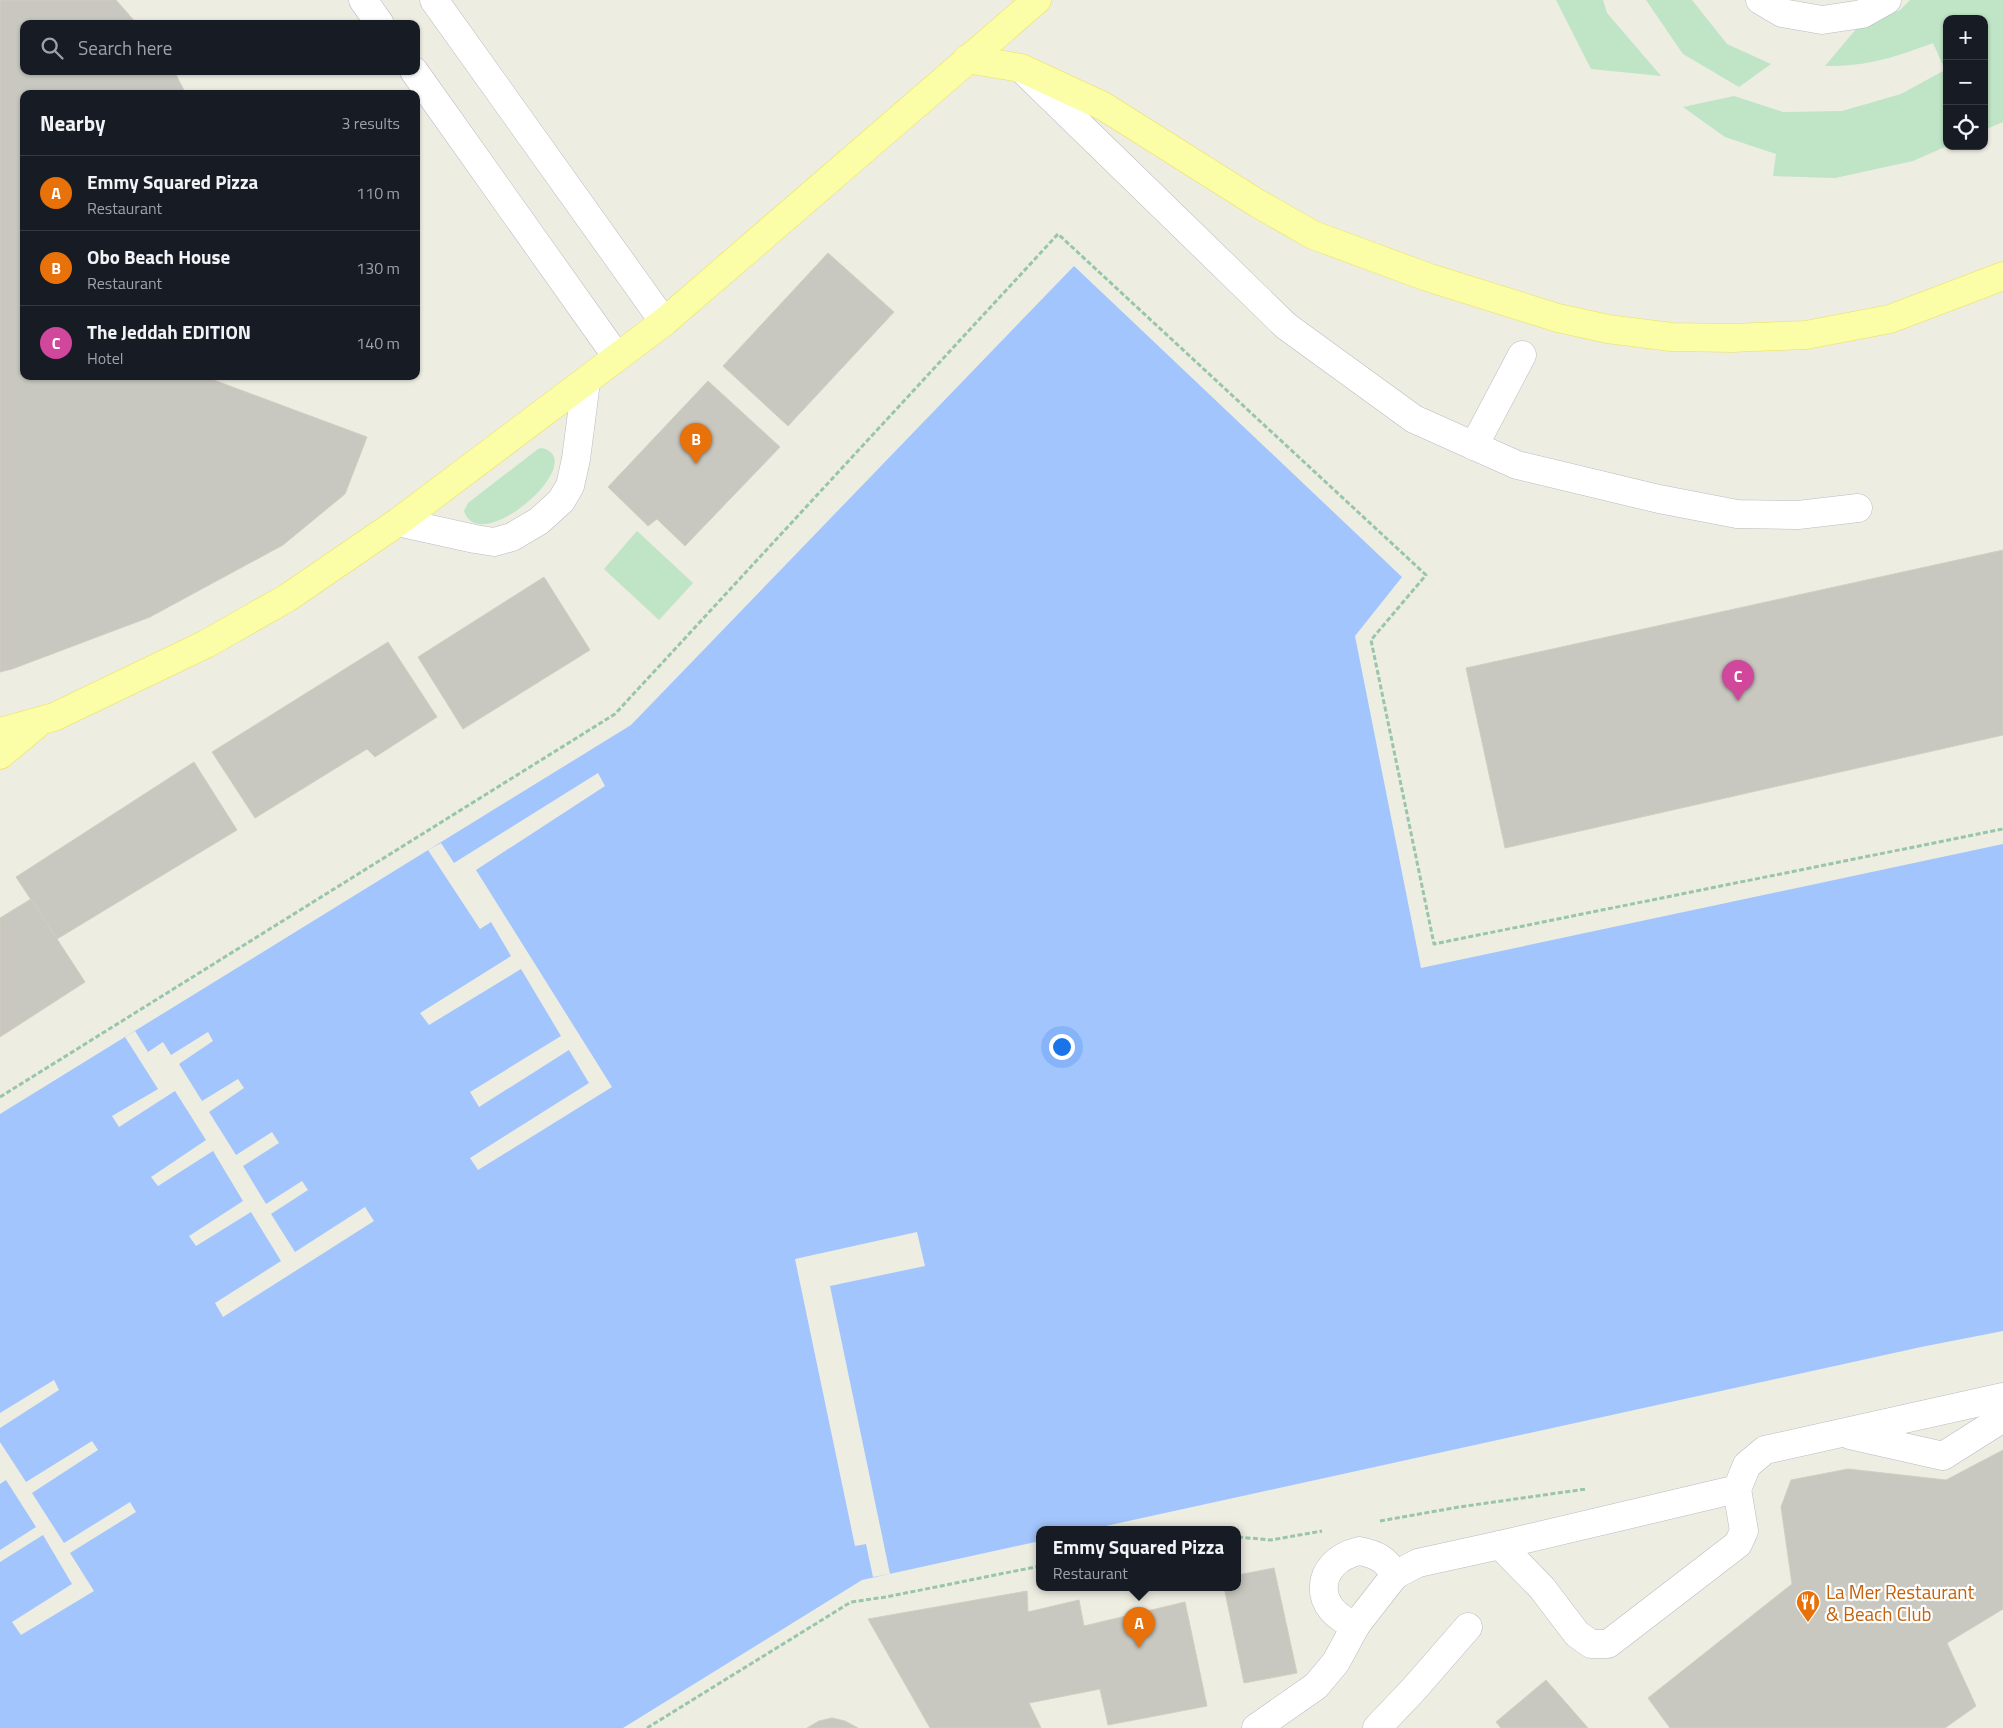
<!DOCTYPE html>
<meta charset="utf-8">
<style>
:root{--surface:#171b24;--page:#242831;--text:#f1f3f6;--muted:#9ea1a6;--line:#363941;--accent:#e46031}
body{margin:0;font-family:"Titillium Web",sans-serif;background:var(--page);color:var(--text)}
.controls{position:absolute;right:15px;top:15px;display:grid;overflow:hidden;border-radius:10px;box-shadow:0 1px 4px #0004}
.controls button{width:45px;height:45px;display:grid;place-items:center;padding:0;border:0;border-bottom:1px solid var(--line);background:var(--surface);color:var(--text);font:25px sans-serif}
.you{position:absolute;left:1061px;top:1046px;width:18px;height:18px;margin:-12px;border:4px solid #fff;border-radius:50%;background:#1a73e8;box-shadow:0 0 0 8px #1a73e833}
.badge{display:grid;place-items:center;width:32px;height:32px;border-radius:50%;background:var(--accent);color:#fff;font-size:16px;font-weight:700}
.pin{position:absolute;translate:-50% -41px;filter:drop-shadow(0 1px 2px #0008)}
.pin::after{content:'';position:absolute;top:26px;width:18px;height:15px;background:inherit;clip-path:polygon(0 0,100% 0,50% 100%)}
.popup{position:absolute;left:1036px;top:1526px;width:205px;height:65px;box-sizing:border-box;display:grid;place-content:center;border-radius:10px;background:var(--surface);filter:drop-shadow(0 1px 4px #0005);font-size:16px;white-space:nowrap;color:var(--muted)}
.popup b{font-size:19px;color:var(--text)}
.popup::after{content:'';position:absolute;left:50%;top:100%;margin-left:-10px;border:10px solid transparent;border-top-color:var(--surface)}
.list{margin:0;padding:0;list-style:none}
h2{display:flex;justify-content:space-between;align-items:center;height:65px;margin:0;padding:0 20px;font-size:21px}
h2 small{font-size:16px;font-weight:400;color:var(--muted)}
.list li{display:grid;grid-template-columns:32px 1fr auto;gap:15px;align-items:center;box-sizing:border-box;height:75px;padding:0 20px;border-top:1px solid var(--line)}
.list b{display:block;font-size:19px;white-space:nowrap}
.list p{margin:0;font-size:16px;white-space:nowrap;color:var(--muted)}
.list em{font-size:16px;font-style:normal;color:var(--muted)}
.icon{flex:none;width:28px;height:28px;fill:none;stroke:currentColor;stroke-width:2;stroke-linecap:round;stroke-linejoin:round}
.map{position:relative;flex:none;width:2003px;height:1728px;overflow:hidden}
.search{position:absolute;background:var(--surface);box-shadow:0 1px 4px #0004;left:20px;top:20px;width:400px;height:55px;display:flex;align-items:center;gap:12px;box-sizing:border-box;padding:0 18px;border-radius:10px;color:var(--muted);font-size:19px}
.panel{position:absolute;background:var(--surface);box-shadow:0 1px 4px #0004;left:20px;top:90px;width:400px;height:290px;border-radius:10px}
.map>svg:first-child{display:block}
</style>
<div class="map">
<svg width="2003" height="1728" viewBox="0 0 2003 1728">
<rect width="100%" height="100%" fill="#edede2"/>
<g fill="#bfe4c6">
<polygon points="1556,0 1603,0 1607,13 1661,76 1591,69"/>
<polygon points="1646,0 1692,0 1727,44 1771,64 1739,87 1683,54"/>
<path d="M1910 0H2003V122L1984 130V19H1947V146L1913 161 1835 178 1773 176 1776 154 1725 137 1683 107 1734 96 1783 112 1842 111 1901 94 1945 70 1933 43C1896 57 1865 67 1825 66L1857 28 1900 10Z"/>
<path d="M542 448C592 461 479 559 464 511L468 503 538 449Z"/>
<polygon points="637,531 693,583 659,620 604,569"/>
</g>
<polygon fill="#a3c5fd" points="1074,266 1402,577 1355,636 1421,968 2003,844 2003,1331 1921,1347 1092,1529 1040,1529 1040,1541 862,1580 623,1728 0,1728 0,1114 631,725"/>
<g fill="#edede2">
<polygon points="598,773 605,786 476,870 612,1087 478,1170 470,1158 589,1083 569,1050 479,1107 470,1092 561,1036 521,969 429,1025 420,1013 511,956 491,922 480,929 428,850 441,843 454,863"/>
<polygon points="135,1031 148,1052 163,1042 171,1055 208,1032 213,1041 179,1064 202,1101 238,1079 244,1088 209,1112 236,1155 272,1132 279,1143 243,1166 266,1204 302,1181 308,1190 271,1214 295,1252 365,1207 374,1221 223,1317 215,1303 281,1261 251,1212 196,1246 189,1236 243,1201 213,1151 158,1186 151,1177 206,1140 175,1091 119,1127 112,1116 158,1089 125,1037"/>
<polygon points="917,1232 925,1266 830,1286 890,1574 873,1577 866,1544 855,1546 795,1259"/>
<polygon points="54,1380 59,1390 0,1428 0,1413"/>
<polygon points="92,1441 98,1450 32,1493 64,1543 130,1502 136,1512 70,1553 94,1591 21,1635 12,1622 72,1584 43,1535 0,1562 0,1550 36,1527 6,1480 0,1484 0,1442 26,1482"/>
</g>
<g fill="#c8c7c0" stroke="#d1cfc1">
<polygon points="0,0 116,0 137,24 24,24 24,71 174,71 186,94 24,94 24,376 203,376 367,437 345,494 283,545 150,617 12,669 0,672"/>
<polygon points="828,253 894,312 788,426 723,366"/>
<polygon points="708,381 780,447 685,546 657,519 648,526 608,487"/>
<polygon points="2003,550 2003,735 1505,848 1466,668"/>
<polygon points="544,577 590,650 463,729 418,657"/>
<polygon points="388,642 437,717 375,757 367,749 255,818 212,752"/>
<polygon points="194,762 237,830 57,939 16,877"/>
<polygon points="31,899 85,982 0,1037 0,918"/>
<polygon points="2003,1450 2003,1609 1947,1643 1976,1706 1945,1728 1670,1728 1648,1698 1792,1584 1781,1507 1791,1480 1848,1469 1946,1480"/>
<polygon points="1274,1568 1297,1673 1244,1683 1224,1587 1238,1587 1238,1575"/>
<polygon points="1027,1591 1028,1612 1079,1600 1084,1626 1185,1602 1207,1706 1108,1725 1100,1689 1029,1703 1041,1728 930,1728 868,1619"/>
<polygon points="1546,1680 1588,1728 1501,1728 1496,1722"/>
<polygon points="832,1718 845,1721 858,1728 807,1728 819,1721"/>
</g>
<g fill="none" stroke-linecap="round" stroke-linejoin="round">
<g stroke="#babbc1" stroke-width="29">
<g id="minor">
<polyline points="363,0 380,24"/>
<polyline points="434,0 664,322"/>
<polyline points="1760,0 1782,13 1822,20 1862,14 1887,0"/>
<polyline points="414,71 617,357"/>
<polyline points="1024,71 1286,326 1414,419 1517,465 1659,499 1737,514 1798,515 1858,508"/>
<polyline points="1474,446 1522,355"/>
<polyline points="398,522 475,539 494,542 512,537 539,521 561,501 570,486 576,459 586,382"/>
<polyline points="1850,1435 1943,1456 2003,1418"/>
<polyline points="1500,1545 1542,1588 1577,1634 1591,1644 1608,1644 1738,1544 1744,1531 1737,1489"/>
<path d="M1359 1551C1376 1554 1387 1560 1395 1575L1356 1625C1312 1611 1313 1562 1359 1551Z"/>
<polyline points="1395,1575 1418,1563 1500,1545 1737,1489 1747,1465 1765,1450 2003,1397"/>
<polyline points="1256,1728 1316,1686 1336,1662 1356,1625"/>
<polyline points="1377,1728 1414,1689 1468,1627"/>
</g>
</g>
<g stroke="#ede05b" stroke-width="29">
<g id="major">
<polyline points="967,59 1021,68 1103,106 1257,203 1313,235 1427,277 1558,318 1608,329 1671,337 1732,338 1806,335 1890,319 2003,276"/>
<polyline points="0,732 54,717 206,644 287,598 398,522 664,322 1037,0"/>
<polyline points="0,755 35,726"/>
</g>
</g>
<g stroke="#99c5ad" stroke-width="3" stroke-dasharray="5 2.5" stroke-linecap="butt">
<polyline points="0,1097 615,714 1058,234 1426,575 1371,640 1434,944 2003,829"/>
<polyline points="1380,1521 1459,1507 1586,1489"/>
<polyline points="1238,1537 1271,1540 1322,1531"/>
<polyline points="647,1728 851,1602 886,1597 1040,1566"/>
</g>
<use href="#minor" stroke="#fff" stroke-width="28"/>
<use href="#major" stroke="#fbfda7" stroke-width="28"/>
</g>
<defs>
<g id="restaurant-pin" transform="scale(1.25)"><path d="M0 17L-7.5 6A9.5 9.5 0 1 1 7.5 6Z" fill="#e8710a" stroke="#fff"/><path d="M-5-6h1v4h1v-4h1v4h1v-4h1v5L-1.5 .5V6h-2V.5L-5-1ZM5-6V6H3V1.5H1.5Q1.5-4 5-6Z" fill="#fff"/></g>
</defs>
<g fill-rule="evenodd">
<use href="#restaurant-pin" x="1808" y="1602"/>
</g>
<g text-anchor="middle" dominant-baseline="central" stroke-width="4.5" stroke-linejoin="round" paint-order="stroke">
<g font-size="19" fill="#c56008" stroke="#fff" text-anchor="start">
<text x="1826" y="1591">La Mer Restaurant<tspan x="1826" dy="22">&amp; Beach Club</tspan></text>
</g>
</g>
</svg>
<div class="controls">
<button>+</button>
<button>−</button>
<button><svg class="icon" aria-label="locate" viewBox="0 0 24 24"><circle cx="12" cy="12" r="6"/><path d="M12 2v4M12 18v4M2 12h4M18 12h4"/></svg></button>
</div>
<div class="you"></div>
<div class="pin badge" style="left:1139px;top:1648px;background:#e8710a">A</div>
<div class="popup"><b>Emmy Squared Pizza</b>Restaurant</div>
<div class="pin badge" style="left:696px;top:464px;background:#e8710a">B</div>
<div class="pin badge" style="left:1738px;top:701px;background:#d1479c">C</div>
<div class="search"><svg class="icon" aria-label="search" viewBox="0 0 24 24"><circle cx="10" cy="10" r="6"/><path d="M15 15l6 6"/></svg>Search here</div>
<section class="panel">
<h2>Nearby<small>3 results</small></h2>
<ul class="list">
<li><span class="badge" style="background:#e8710a">A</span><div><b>Emmy Squared Pizza</b><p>Restaurant</p></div><em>110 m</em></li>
<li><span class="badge" style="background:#e8710a">B</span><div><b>Obo Beach House</b><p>Restaurant</p></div><em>130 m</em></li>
<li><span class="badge" style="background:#d1479c">C</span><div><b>The Jeddah EDITION</b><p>Hotel</p></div><em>140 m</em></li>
</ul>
</section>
</div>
